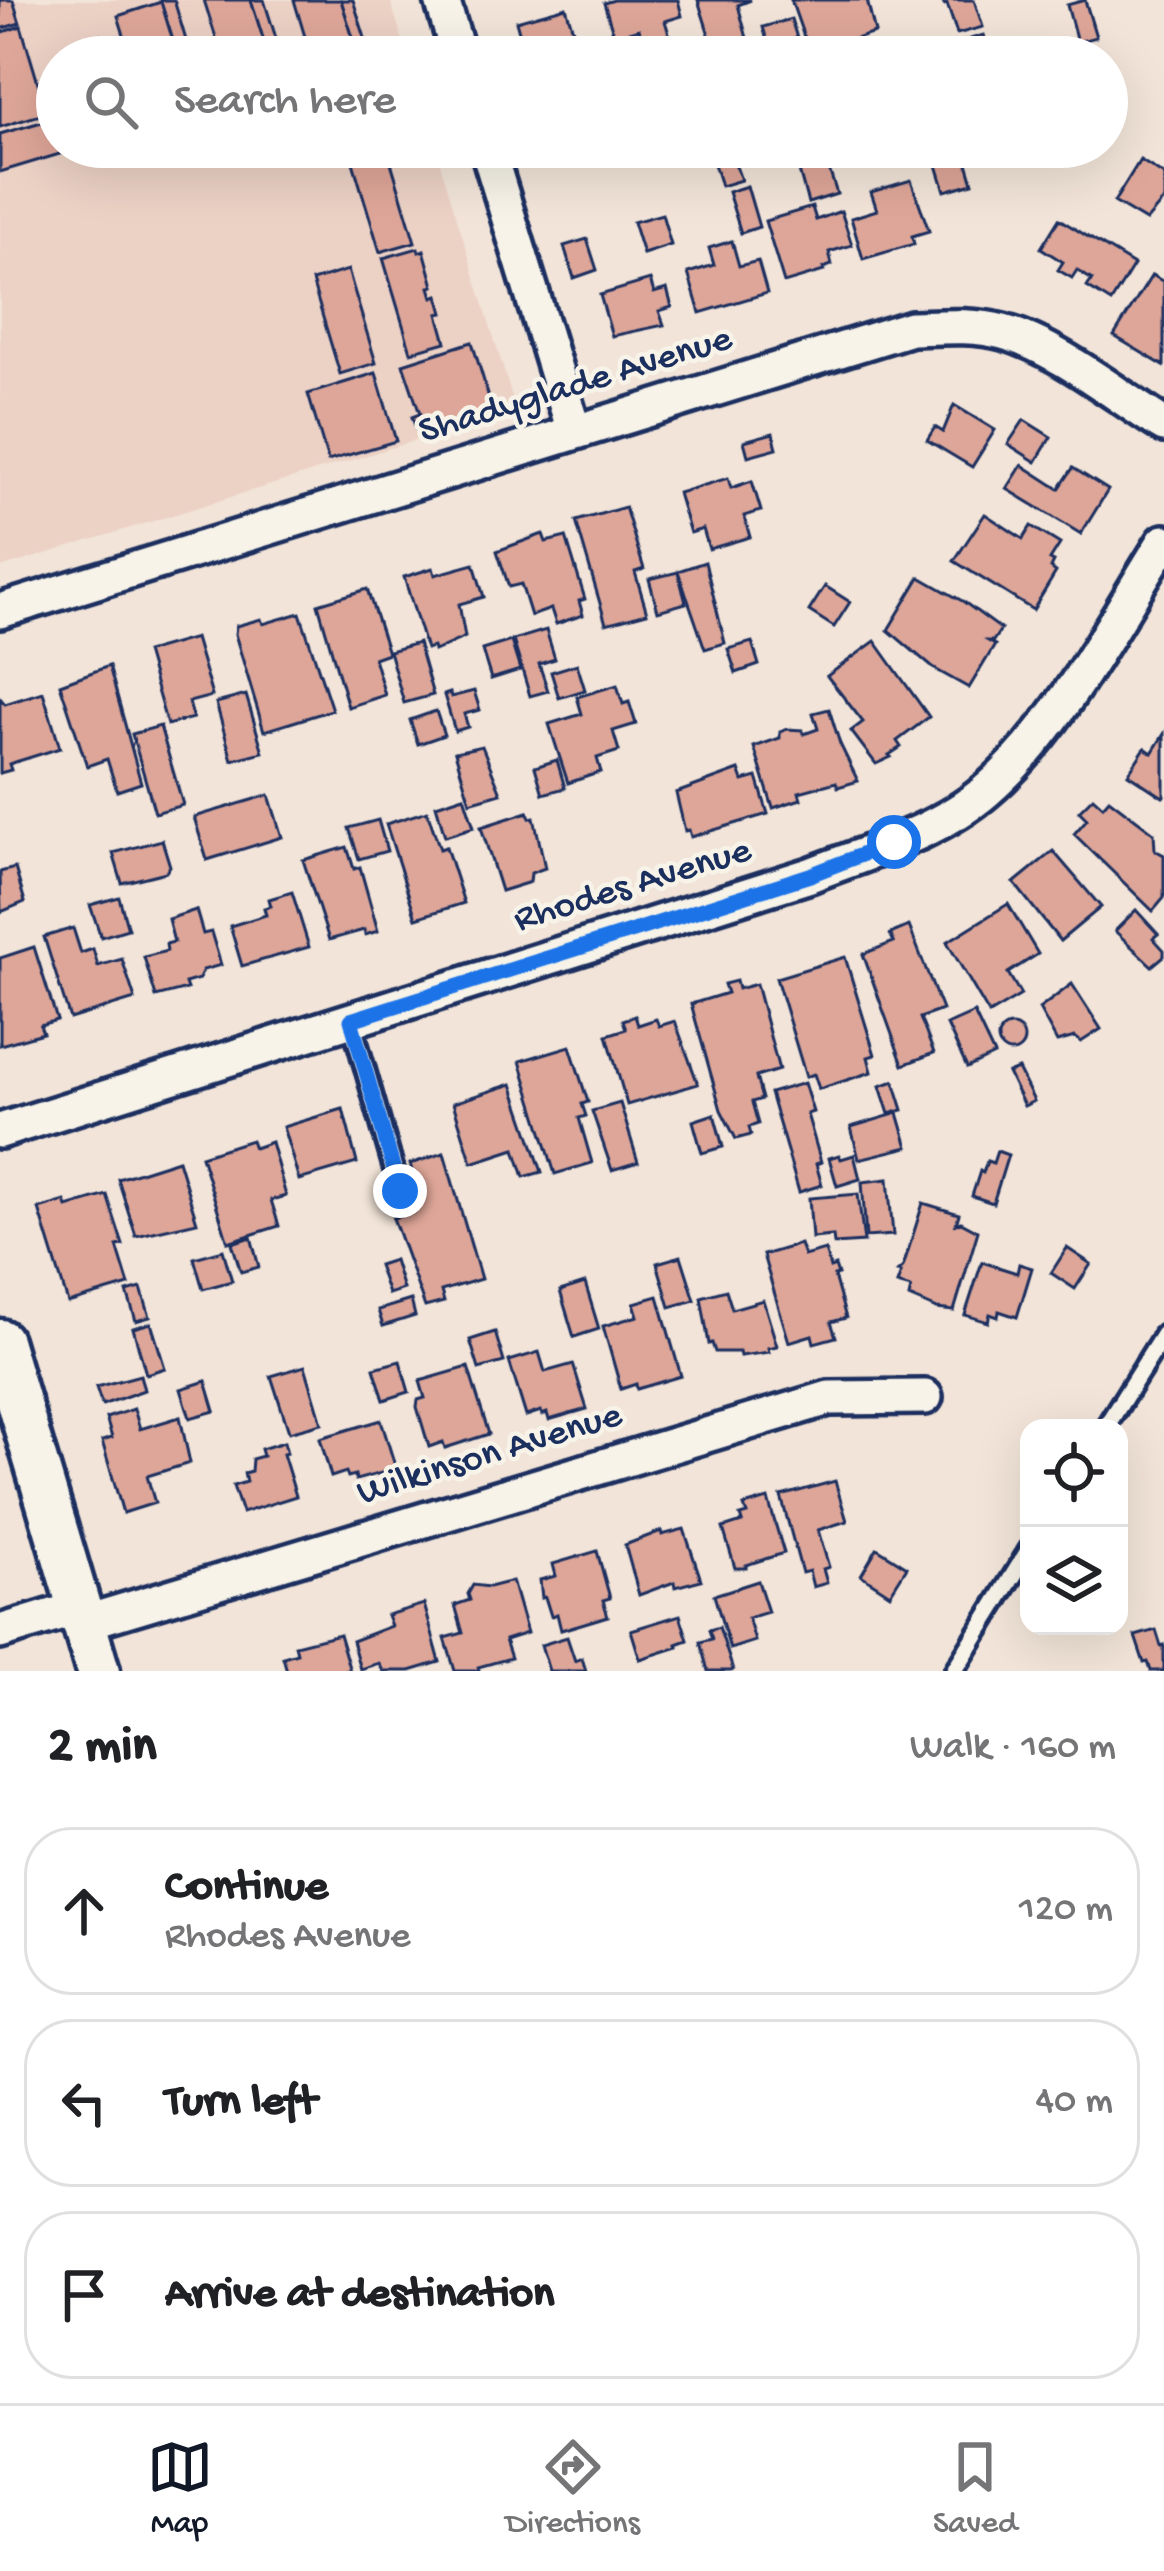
<!DOCTYPE html>
<meta charset="utf-8">
<style>
:root{--surface:#fff;--page:#f6f6f6;--text:#202124;--muted:#757577;--line:#e0e0e0;--accent:#111827}
body{margin:0;font-family:"Gochi Hand",sans-serif;background:var(--page);color:var(--text)}
.controls{position:absolute;right:36px;bottom:36px;display:grid;overflow:hidden;border-radius:24px;box-shadow:0 12px 48px #0002}
.controls button{width:108px;height:108px;display:grid;place-items:center;padding:0;border:0;border-bottom:3px solid var(--line);background:var(--surface);color:var(--text);font:60px sans-serif}
.stop{position:absolute;width:36px;height:36px;margin:-27px;border:9px solid #1a73e8;border-radius:50%;background:#fff}
.stop.end{background:#1a73e8;border-color:#fff;box-shadow:0 3px 12px #0008}
.list{margin:0;padding:0;list-style:none}
h2{display:flex;justify-content:space-between;align-items:center;height:156px;margin:0;padding:0 48px;font-size:51px}
h2 small{font-size:39px;font-weight:400;color:var(--muted)}
.list li{display:grid;grid-template-columns:78px 1fr auto;gap:36px;align-items:center;box-sizing:border-box;height:168px;margin:0 24px 24px;padding:0 24px;border:3px solid var(--line);border-radius:48px}
.list b{display:block;font-size:45px;white-space:nowrap}
.list p{margin:0;font-size:39px;white-space:nowrap;color:var(--muted)}
.list em{font-size:39px;font-style:normal;color:var(--muted)}
.icon{flex:none;width:66px;height:66px;fill:none;stroke:currentColor;stroke-width:2;stroke-linecap:round;stroke-linejoin:round}
.map{position:relative;flex:none;width:1164px;height:1671px;overflow:hidden}
.search{position:absolute;background:var(--surface);box-shadow:0 12px 48px #0002;left:36px;right:36px;top:36px;height:132px;display:flex;align-items:center;gap:30px;box-sizing:border-box;padding:0 42px;border-radius:66px;color:var(--muted);font-size:45px}
.sheet{height:732px;background:var(--surface)}
nav{display:flex;justify-content:space-around;align-items:center;box-sizing:border-box;height:168px;border-top:3px solid var(--line);background:var(--surface);font-size:33px;color:var(--muted)}
nav a{display:grid;justify-items:center;gap:6px}
nav .on{color:var(--accent)}
.map>svg:first-child{display:block}
</style>
<div class="map">
<svg width="1164" height="1671" viewBox="0 0 1164 1671">
<rect width="100%" height="100%" fill="#f2e4d8"/>
<filter id="ink" filterUnits="userSpaceOnUse"><feTurbulence type="fractalNoise" baseFrequency=".00833" numOctaves="2"/><feDisplacementMap in="SourceGraphic" scale="24" xChannelSelector="R" yChannelSelector="G"/><feConvolveMatrix kernelMatrix="1 2 1 2 8 2 1 2 1" color-interpolation-filters="sRGB"/></filter>
<g filter="url(#ink)">
<polygon fill="#ecd1c5" points="0,0 390,0 408,57 57,57 57,147 435,147 513,400 511,407 504,413 0,568"/>
<g fill="#dea698" stroke="#1b2f5e" stroke-width="3">
<polygon points="0,0 13,0 20,23 0,29"/>
<polygon points="160,0 174,0 191,57 178,57"/>
<polygon points="204,0 251,0 269,57 222,57"/>
<polygon points="251,0 264,0 282,57 269,57"/>
<polygon points="294,0 341,0 355,44 311,57"/>
<polygon points="341,0 353,0 366,41 355,44"/>
<polygon points="614,0 678,0 682,16 665,21 672,43 646,51 639,29 614,36 604,3"/>
<polygon points="698,0 751,0 738,5 751,53 716,57"/>
<polygon points="791,0 867,0 875,33 832,46 836,57 811,57"/>
<polygon points="942,0 974,0 983,27 957,34 947,4 944,5"/>
<polygon points="1085,0 1096,37 1077,42 1067,5"/>
<polygon points="161,2 178,57 131,57 118,16"/>
<polygon points="566,7 578,47 568,50 570,57 526,57 516,21"/>
<polygon points="791,19 803,57 772,57 763,27"/>
<polygon points="21,26 47,113 0,127 0,33"/>
<polygon points="101,35 108,57 76,57 72,44"/>
<polygon points="984,35 988,51 961,57 957,43"/>
<polygon points="608,36 614,57 584,57 580,45"/>
<polygon points="52,119 57,147 63,153 0,172 0,134"/>
<polygon points="387,149 415,242 380,252 352,159"/>
<polygon points="965,156 973,183 945,191 937,165"/>
<polygon points="733,158 741,180 721,186 714,164"/>
<polygon points="1140,160 1164,175 1164,200 1146,221 1114,202"/>
<polygon points="827,163 837,194 808,203 799,171"/>
<polygon points="911,180 929,231 912,236 914,244 863,259 851,218 877,210 871,192"/>
<polygon points="747,186 759,227 741,233 728,192"/>
<polygon points="812,207 816,220 841,211 852,245 829,252 832,265 823,268 824,271 784,283 765,221"/>
<polygon points="662,214 671,245 643,254 633,222"/>
<polygon points="1059,219 1134,265 1111,302 1087,287 1092,280 1077,270 1072,278 1058,270 1063,262 1041,248"/>
<polygon points="587,239 597,270 574,278 564,246"/>
<polygon points="732,241 739,266 758,261 767,293 700,313 688,273 714,265 709,248"/>
<polygon points="418,248 419,252 424,250 434,286 430,287 433,297 438,295 443,313 438,314 446,342 411,352 383,258"/>
<polygon points="348,270 376,363 340,374 312,281"/>
<polygon points="1152,275 1164,282 1164,366 1114,336"/>
<polygon points="650,280 654,293 667,289 672,307 659,311 664,325 612,336 600,295"/>
<polygon points="472,342 493,411 425,432 423,427 416,429 412,417 420,414 403,364"/>
<polygon points="376,373 396,441 328,461 308,394"/>
<polygon points="954,405 995,430 972,467 927,440 935,427 943,432"/>
<polygon points="1024,420 1051,437 1036,462 1008,444"/>
<polygon points="773,433 777,448 748,456 744,441"/>
<polygon points="1022,465 1059,489 1073,468 1108,490 1081,534 1007,489"/>
<polygon points="728,478 731,488 752,481 761,511 744,516 750,537 709,549 703,529 690,533 678,493"/>
<polygon points="625,507 644,569 635,572 647,613 606,624 576,521"/>
<polygon points="985,514 1023,539 1031,526 1060,544 1050,560 1054,562 1051,568 1056,572 1033,610 954,561"/>
<polygon points="543,534 546,542 566,537 585,599 579,601 583,615 556,624 551,609 531,616 521,584 509,587 497,551"/>
<polygon points="705,562 725,643 705,649 678,571"/>
<polygon points="474,564 484,597 459,604 465,637 434,651 433,647 426,649 404,577 433,568 435,575"/>
<polygon points="678,572 686,603 658,611 649,579"/>
<polygon points="920,577 964,602 1001,629 993,641 988,641 995,645 969,688 933,668 888,630"/>
<polygon points="825,586 850,602 834,627 809,611"/>
<polygon points="367,589 388,653 374,658 385,695 348,707 318,604"/>
<polygon points="300,613 332,710 264,731 235,634 236,626 261,619 263,624"/>
<polygon points="546,630 555,659 539,664 548,691 530,696 513,640"/>
<polygon points="195,638 212,696 189,702 193,718 167,725 146,652"/>
<polygon points="511,641 520,670 491,679 482,650"/>
<polygon points="875,641 929,717 897,741 901,747 889,755 891,757 876,764 851,731 863,722 827,676"/>
<polygon points="752,642 759,665 736,673 728,649"/>
<polygon points="418,643 433,695 404,703 389,651"/>
<polygon points="577,664 585,690 559,698 551,672"/>
<polygon points="109,666 141,783 117,791 107,759 87,766 60,684"/>
<polygon points="617,685 623,704 629,702 636,724 613,731 619,751 597,758 601,772 568,783 549,724 582,714 577,697"/>
<polygon points="474,691 480,710 464,714 468,727 455,731 444,695 450,693 451,697"/>
<polygon points="43,692 60,748 9,764 11,770 0,773 0,698 5,704"/>
<polygon points="246,695 263,752 232,760 216,703"/>
<polygon points="829,709 840,744 858,781 838,787 836,782 799,792 801,799 773,808 754,747 780,738 780,732 787,729 802,730 804,734 818,729 813,713"/>
<polygon points="436,711 444,735 418,744 410,720"/>
<polygon points="160,726 183,805 155,813 132,734"/>
<polygon points="1164,734 1164,796 1163,797 1128,774 1145,748 1152,753"/>
<polygon points="482,746 501,793 470,802 455,752"/>
<polygon points="557,760 565,788 543,794 535,767"/>
<polygon points="739,770 743,781 757,777 768,814 691,837 689,830 685,831 676,793"/>
<polygon points="269,795 282,837 207,860 194,817"/>
<polygon points="464,796 474,827 445,836 436,805"/>
<polygon points="1093,797 1103,806 1109,799 1154,833 1155,850 1164,855 1164,898 1153,911 1074,834 1087,819 1079,811"/>
<polygon points="427,811 440,849 446,847 464,903 416,918 386,824"/>
<polygon points="528,812 530,818 534,817 545,868 531,873 530,882 501,891 481,827"/>
<polygon points="378,820 387,851 359,859 349,828"/>
<polygon points="162,840 170,866 166,872 122,883 113,853"/>
<polygon points="347,847 354,869 360,867 378,931 365,935 364,930 329,940 303,860"/>
<polygon points="1053,851 1101,907 1060,941 1014,883"/>
<polygon points="15,868 25,902 1,912 0,872"/>
<polygon points="292,892 309,947 242,966 230,926 266,915 264,908 271,906 269,899"/>
<polygon points="119,897 128,929 101,937 90,905"/>
<polygon points="1008,904 1038,954 1008,973 1021,995 989,1014 947,942"/>
<polygon points="196,910 203,934 211,932 221,965 203,970 199,979 185,983 187,989 156,997 144,957 167,951 166,944 174,942 168,919"/>
<polygon points="1136,910 1158,934 1153,938 1164,950 1164,956 1152,966 1115,931"/>
<polygon points="909,926 942,1010 920,1018 934,1053 903,1065 863,954 894,942 890,934"/>
<polygon points="73,928 81,953 93,949 98,966 122,959 135,999 70,1019 44,937"/>
<polygon points="34,947 57,1020 40,1025 43,1033 0,1045 0,958"/>
<polygon points="845,957 875,1055 868,1057 872,1072 819,1089 814,1074 806,1077 776,978"/>
<polygon points="736,981 738,989 756,984 779,1070 756,1077 762,1099 752,1102 758,1124 749,1127 751,1135 736,1139 721,1110 691,1004 727,993 724,984"/>
<polygon points="1072,984 1101,1029 1081,1042 1075,1037 1057,1042 1039,1009"/>
<polygon points="974,1013 994,1055 967,1068 947,1025"/>
<polygon points="635,1016 638,1025 656,1019 659,1026 675,1021 698,1084 627,1105 607,1035 626,1029 623,1020"/>
<circle cx="1011" cy="1039" r="13"/>
<polygon points="570,1046 588,1102 582,1104 586,1116 579,1118 592,1163 555,1174 520,1061"/>
<polygon points="1018,1069 1034,1101 1024,1106 1008,1073"/>
<polygon points="894,1081 903,1110 889,1114 880,1086"/>
<polygon points="804,1083 813,1112 807,1114 821,1162 816,1164 822,1185 799,1192 770,1093"/>
<polygon points="512,1084 542,1172 524,1177 515,1149 472,1163 453,1103"/>
<polygon points="620,1103 638,1162 612,1170 592,1111"/>
<polygon points="343,1109 357,1163 299,1180 283,1127"/>
<polygon points="898,1113 908,1147 859,1159 851,1127"/>
<polygon points="714,1114 723,1147 702,1153 693,1121"/>
<polygon points="251,1140 254,1148 271,1142 286,1196 271,1200 279,1226 228,1242 201,1156"/>
<polygon points="997,1151 1008,1155 993,1203 972,1196 980,1171 983,1173 987,1161 993,1163"/>
<polygon points="444,1153 481,1279 441,1291 444,1302 425,1307 393,1218 414,1212 409,1198 419,1195 410,1164"/>
<polygon points="839,1155 841,1159 854,1155 860,1179 837,1186 829,1158"/>
<polygon points="178,1160 197,1222 136,1236 118,1179"/>
<polygon points="888,1179 893,1235 866,1237 862,1182"/>
<polygon points="858,1194 864,1242 834,1244 833,1236 812,1238 809,1198"/>
<polygon points="107,1195 123,1245 117,1246 129,1285 68,1303 39,1209 65,1201 67,1207"/>
<polygon points="923,1203 959,1214 956,1224 961,1222 978,1231 954,1311 937,1309 909,1297 911,1288 897,1284 901,1273 897,1272 903,1267"/>
<polygon points="251,1237 259,1267 241,1272 232,1243"/>
<polygon points="800,1244 804,1256 825,1250 830,1268 835,1266 838,1275 834,1276 846,1318 831,1322 836,1337 814,1343 812,1335 789,1342 763,1255"/>
<polygon points="1067,1248 1091,1264 1075,1289 1051,1273"/>
<polygon points="223,1250 232,1281 203,1289 194,1258"/>
<polygon points="681,1256 695,1300 670,1307 657,1263"/>
<polygon points="394,1260 403,1289 388,1294 378,1265"/>
<polygon points="982,1262 1017,1273 1019,1264 1032,1268 1017,1317 999,1311 998,1317 990,1314 988,1322 965,1315"/>
<polygon points="585,1283 599,1329 574,1337 560,1291"/>
<polygon points="141,1288 150,1317 136,1321 127,1292"/>
<polygon points="726,1290 732,1309 763,1300 777,1346 768,1348 769,1352 740,1356 739,1352 715,1352 712,1343 709,1344 701,1297"/>
<polygon points="658,1296 681,1376 637,1389 636,1384 621,1389 603,1326 638,1316 634,1303"/>
<polygon points="411,1300 415,1316 383,1326 378,1310"/>
<polygon points="151,1323 165,1368 146,1374 133,1328"/>
<polygon points="495,1332 504,1362 479,1369 470,1340"/>
<polygon points="539,1352 545,1372 573,1364 587,1409 549,1420 547,1413 542,1415 541,1411 526,1416 509,1361"/>
<polygon points="400,1361 409,1392 384,1400 374,1368"/>
<polygon points="305,1366 322,1423 289,1432 271,1376"/>
<polygon points="468,1367 489,1434 445,1448 443,1442 429,1447 417,1407 418,1400 425,1398 420,1381"/>
<polygon points="140,1375 144,1390 102,1405 96,1387"/>
<polygon points="206,1381 215,1411 190,1418 181,1389"/>
<polygon points="134,1409 140,1429 180,1417 190,1463 147,1476 155,1503 123,1513 102,1441 112,1438 106,1418"/>
<polygon points="381,1420 396,1469 356,1480 355,1475 348,1477 346,1472 331,1477 320,1438"/>
<polygon points="284,1442 287,1453 283,1454 296,1496 242,1513 233,1486 246,1482 244,1473 251,1471 252,1459 263,1456 261,1449"/>
<polygon points="835,1481 847,1521 818,1530 829,1567 823,1569 827,1583 813,1587 809,1571 802,1573 781,1496"/>
<polygon points="768,1499 784,1553 746,1565 746,1568 735,1568 723,1528 742,1522 740,1516 747,1514 744,1506"/>
<polygon points="684,1529 701,1580 675,1587 674,1582 639,1595 625,1545 661,1531 662,1535"/>
<polygon points="877,1548 907,1567 890,1594 861,1575"/>
<polygon points="597,1551 610,1598 603,1600 608,1616 561,1630 557,1614 551,1616 545,1597 542,1598 540,1580 556,1576 553,1564"/>
<polygon points="512,1581 527,1633 505,1640 511,1658 478,1667 479,1671 455,1671 445,1638 463,1633 455,1605 470,1600 468,1594 473,1585 489,1587"/>
<polygon points="758,1581 768,1612 748,1618 755,1641 730,1649 714,1595"/>
<polygon points="424,1604 440,1662 410,1671 383,1671 379,1663 360,1669 352,1641 391,1626 387,1615"/>
<polygon points="680,1615 688,1640 677,1644 678,1647 640,1659 631,1630"/>
<polygon points="719,1627 733,1670 731,1671 708,1671 700,1642 712,1639 709,1630"/>
<polygon points="1156,1630 1161,1646 1164,1645 1164,1671 1151,1671 1148,1662 1144,1663 1135,1636"/>
<polygon points="339,1634 350,1671 287,1671 283,1657 297,1653 295,1645"/>
<polygon points="567,1637 575,1661 582,1658 586,1671 549,1671 541,1645"/>
</g>
<g fill="none" stroke-linecap="round" stroke-linejoin="round">
<g stroke="#1b2f5e" stroke-width="26">
<g id="service">
<polyline points="351,1020 400,1191"/>
<polyline points="1105,1428 1164,1334"/>
<polyline points="954,1671 1029,1550"/>
</g>
</g>
<g stroke="#1b2f5e" stroke-width="42">
<g id="minor">
<polyline points="442,0 459,57"/>
<polyline points="487,147 574,431"/>
<path d="M0 611 911 328C941 327 973 324 1003 332 1056 346 1117 396 1164 425"/>
<path d="M0 1131 810 875C868 852 939 832 986 791 1059 729 1113 622 1164 542"/>
<polyline points="83,1623 829,1398 925,1397"/>
<polyline points="0,1632 79,1608"/>
</g>
</g>
<g stroke="#1b2f5e" stroke-width="51">
<polyline id="tertiary" points="0,1341 98,1671"/>
</g>
<use href="#service" stroke="#f7f3e8" stroke-width="16"/>
<use href="#minor" stroke="#f7f3e8" stroke-width="33"/>
<use href="#tertiary" stroke="#f7f3e8" stroke-width="42"/>
</g>
</g>
<g fill="none" stroke-linecap="round" stroke-linejoin="round" filter="url(#ink)">
<polyline stroke="#1a73e8" stroke-width="15" points="400,1191 351,1020 810,875 894,842"/>
</g>
<g text-anchor="middle" dominant-baseline="central" stroke-width="9" stroke-linejoin="round" paint-order="stroke">
<g font-size="39" fill="#1b2f5e" stroke="#f7f3e8">
<text transform="translate(576 387) rotate(-17)">Shadyglade Avenue</text>
<text transform="translate(633 887) rotate(-17)">Rhodes Avenue</text>
<text transform="translate(490 1456) rotate(-17)">Wilkinson Avenue</text>
</g>
</g>
</svg>
<div class="controls">
<button><svg class="icon" aria-label="locate" viewBox="0 0 24 24"><circle cx="12" cy="12" r="6"/><path d="M12 2v4M12 18v4M2 12h4M18 12h4"/></svg></button>
<button><svg class="icon" aria-label="layers" viewBox="0 0 24 24"><path d="M12 4l9 5-9 5-9-5zM3 14l9 5 9-5"/></svg></button>
</div>
<div class="stop" style="left:894px;top:842px"></div>
<div class="stop end" style="left:400px;top:1191px"></div>
<div class="search"><svg class="icon" aria-label="search" viewBox="0 0 24 24"><circle cx="10" cy="10" r="6"/><path d="M15 15l6 6"/></svg>Search here</div>
</div>
<section class="sheet">
<h2>2 min<small>Walk · 160 m</small></h2>
<ul class="list">
<li><svg class="icon" aria-label="ahead" viewBox="0 0 24 24"><path d="M12 20V5M6 11l6-6 6 6"/></svg><div><b>Continue</b><p>Rhodes Avenue</p></div><em>120 m</em></li>
<li><svg class="icon" aria-label="left" viewBox="0 0 24 24"><path d="M17 20v-9H6M10 6l-5 5 5 5"/></svg><div><b>Turn left</b></div><em>40 m</em></li>
<li><svg class="icon" aria-label="arrive" viewBox="0 0 24 24"><path d="M6 21V4h12l-3 4 3 4H6"/></svg><div><b>Arrive at destination</b></div></li>
</ul>
</section>
<nav>
<a class="on"><svg class="icon" aria-label="map" viewBox="0 0 24 24"><path d="M3 6l6-2 6 2 6-2v14l-6 2-6-2-6 2zM9 4v14M15 6v14"/></svg>Map</a>
<a><svg class="icon" aria-label="directions" viewBox="0 0 24 24"><path d="M12 3l9 9-9 9-9-9zM9 14v-3h6M13 9l2 2-2 2"/></svg>Directions</a>
<a><svg class="icon" aria-label="saved" viewBox="0 0 24 24"><path d="M7 4h10v16l-5-4-5 4z"/></svg>Saved</a>
</nav>
